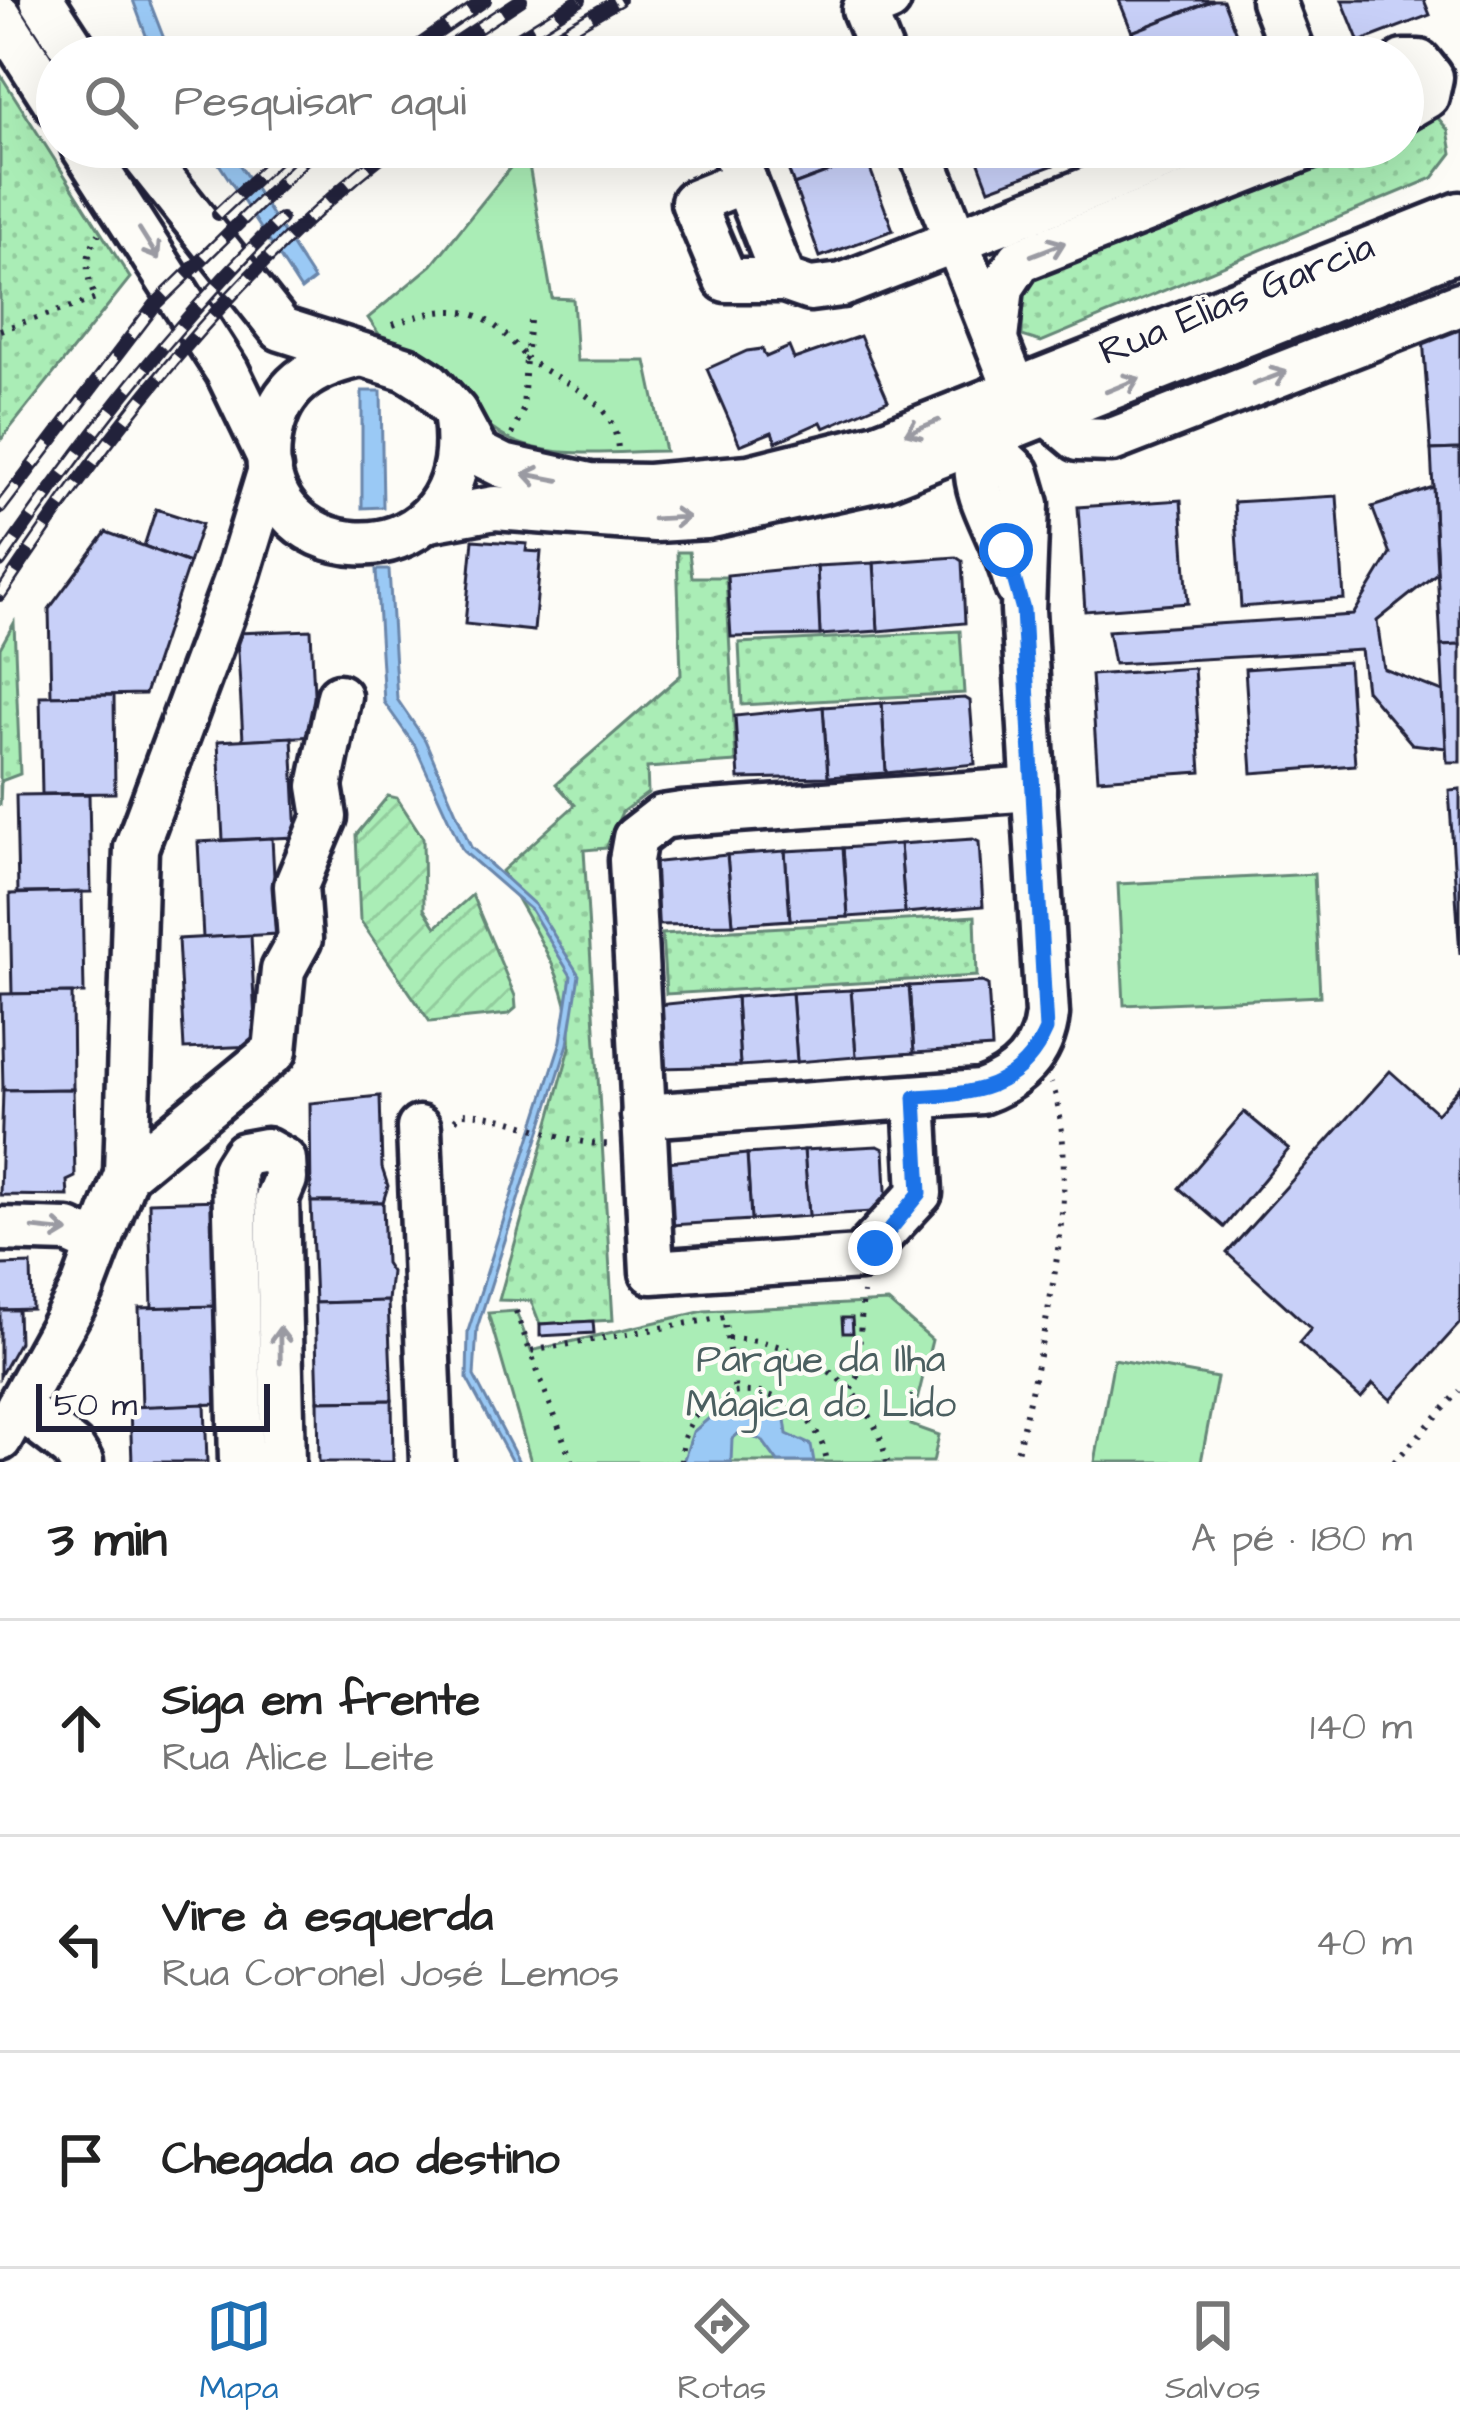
<!DOCTYPE html>
<html lang="pt">
<meta charset="utf-8">
<style>
:root{--surface:#fff;--page:#f6f6f6;--text:#222;--muted:#767676;--line:#e0e0e0;--accent:#1f6fb2}
body{margin:0;font-family:"Architects Daughter",sans-serif;background:var(--page);color:var(--text)}
.scale{position:absolute;left:36px;bottom:30px;width:234px;box-sizing:border-box;padding-left:12px;border:6px solid #22223b;border-top:0;font-size:33px;line-height:42px;white-space:nowrap;color:#22223b;-webkit-text-stroke:9px #fdfcf7;paint-order:stroke}
.stop{position:absolute;width:36px;height:36px;margin:-27px;border:9px solid #1a73e8;border-radius:50%;background:#fff}
.stop.end{background:#1a73e8;border-color:#fff;box-shadow:0 3px 12px #0008}
.list{margin:0;padding:0;list-style:none}
h2{display:flex;justify-content:space-between;align-items:center;height:156px;margin:0;padding:0 48px;font-size:51px}
h2 small{font-size:39px;font-weight:400;color:var(--muted)}
.list li{display:grid;grid-template-columns:78px 1fr auto;gap:36px;align-items:center;box-sizing:border-box;height:216px;padding:0 48px;border-top:3px solid var(--line)}
.list b{display:block;font-size:45px;white-space:nowrap}
.list p{margin:0;font-size:39px;white-space:nowrap;color:var(--muted)}
.list em{font-size:39px;font-style:normal;color:var(--muted)}
.icon{flex:none;width:66px;height:66px;fill:none;stroke:currentColor;stroke-width:2;stroke-linecap:round;stroke-linejoin:round}
.map{position:relative;flex:none;width:1460px;height:1462px;overflow:hidden}
.search{position:absolute;background:var(--surface);box-shadow:0 12px 48px #0002;left:36px;right:36px;top:36px;height:132px;display:flex;align-items:center;gap:30px;box-sizing:border-box;padding:0 42px;border-radius:66px;color:var(--muted);font-size:45px}
.sheet{height:804px;background:var(--surface)}
nav{display:flex;justify-content:space-around;align-items:center;box-sizing:border-box;height:168px;border-top:3px solid var(--line);background:var(--surface);font-size:33px;color:var(--muted)}
nav a{display:grid;justify-items:center;gap:6px}
nav .on{color:var(--accent)}
.map>svg:first-child{display:block}
</style>
<div class="map">
<svg width="1460" height="1462" viewBox="0 0 1460 1462">
<defs>
<pattern id="grass-dots" width="8" height="8" patternUnits="userSpaceOnUse" patternTransform="scale(3)"><rect width="8" height="8" fill="#aaedb6"/><path d="M2 2h.1M6 6h.1" fill="none" stroke="#92cb9d" stroke-width="1.8" stroke-linecap="round"/></pattern>
<pattern id="garden-furrows" width="10" height="10" patternUnits="userSpaceOnUse" patternTransform="scale(3)"><rect width="10" height="10" fill="#aaedb6"/><path d="M-1 1l2-2M0 10L10 0M9 11l2-2" fill="none" stroke="#92cb9d"/></pattern>
</defs>
<rect width="100%" height="100%" fill="#fdfcf7"/>
<filter id="ink" filterUnits="userSpaceOnUse"><feTurbulence type="fractalNoise" baseFrequency=".00833" numOctaves="2"/><feDisplacementMap in="SourceGraphic" scale="24" xChannelSelector="R" yChannelSelector="G"/><feConvolveMatrix kernelMatrix="1 2 1 2 8 2 1 2 1" color-interpolation-filters="sRGB"/></filter>
<g filter="url(#ink)">
<g fill="url(#grass-dots)" stroke="#668878" stroke-width="3">
<polygon points="0,74 130,278 0,441"/>
<polygon points="1433,112 1448,130 1452,153 1433,178 1041,342 1022,336 1024,276 1335,147 1403,147 1403,119"/>
<path d="M677 552H689L692 577H726L736 762 647 768 648 793 622 812 606 848 584 850 613 1320 540 1324 531 1301 499 1300 570 1048C574 982 531 928 502 871L575 805 556 784 681 675Z"/>
<polygon points="14,623 20,774 1,781 0,806 0,648"/>
<polygon points="960,631 964,693 742,705 739,643"/>
<polygon points="975,916 977,976 666,994 662,934"/>
</g>
<g fill="#aaedb6" stroke="#668878" stroke-width="3">
<path d="M526 148 552 298 573 299 577 361H646L665 451C616 451 550 461 505 437 451 408 461 354 383 340L368 318 432 265Z"/>
<polygon points="1314,874 1320,996 1124,1005 1118,884"/>
<polygon points="888,1302 932,1340 911,1425 939,1435 933,1462 531,1462 488,1313 516,1311 531,1351 704,1311"/>
<polygon points="1114,1359 1217,1378 1201,1462 1095,1462"/>
</g>
<polygon fill="url(#garden-furrows)" stroke="#668878" stroke-width="3" points="388,796 397,798 423,838 424,909 436,927 472,895 515,996 516,1008 509,1014 430,1022 360,920 356,835"/>
<g fill="#9ac9f5" stroke="#6a86ab" stroke-width="3">
<polygon points="133,0 149,0 171,57 154,57"/>
<polygon points="208,147 228,147 314,280 301,290"/>
<polygon points="362,391 381,391 383,507 362,508"/>
<polygon points="376,570 389,570 397,699 425,740 471,847 535,905 579,975 568,1044 477,1328 474,1376 519,1462 512,1462 467,1379 468,1331 561,1041 571,976 531,910 463,851 415,746 384,702"/>
<polygon points="722,1407 762,1418 784,1412 787,1434 811,1445 814,1462 778,1462 762,1440 739,1433 732,1439 731,1462 683,1462 693,1432"/>
</g>
<g fill="#c8d0f8" stroke="#22223b" stroke-width="3">
<polygon points="1119,0 1214,0 1132,32"/>
<polygon points="1214,0 1223,0 1245,57 1142,57 1132,32"/>
<polygon points="1342,0 1424,0 1430,15 1359,42"/>
<polygon points="780,147 862,147 866,158 794,185"/>
<polygon points="973,147 1053,147 1059,163 989,189"/>
<polygon points="866,158 893,230 820,257 794,185"/>
<polygon points="1460,325 1460,449 1431,450 1423,337"/>
<polygon points="860,336 888,400 824,428 821,422 776,442 772,432 740,445 707,369 747,351 762,349 766,357 789,347 794,359"/>
<polygon points="1460,449 1460,645 1441,646 1431,450"/>
<polygon points="1433,487 1437,573 1377,621 1384,669 1443,692 1446,748 1412,744 1366,690 1361,650 1114,664 1108,631 1353,615 1390,554 1372,507"/>
<polygon points="1337,496 1344,599 1241,607 1234,502"/>
<polygon points="1181,500 1188,603 1085,611 1078,507"/>
<polygon points="156,509 202,524 189,563 144,546"/>
<polygon points="106,532 189,563 145,694 51,696 49,609"/>
<polygon points="473,540 527,544 526,551 541,552 534,631 465,624"/>
<polygon points="956,557 962,561 965,623 878,631 874,563"/>
<polygon points="874,563 878,631 820,635 817,566"/>
<polygon points="817,566 820,635 731,637 727,575"/>
<polygon points="311,630 316,736 243,740 237,633"/>
<polygon points="1460,645 1460,762 1447,762 1441,646"/>
<polygon points="1348,662 1355,765 1252,773 1245,669"/>
<polygon points="1194,668 1201,772 1098,779 1091,675"/>
<polygon points="114,695 115,793 42,794 40,696"/>
<polygon points="965,698 970,701 975,764 886,773 882,703"/>
<polygon points="882,703 886,773 828,777 823,707"/>
<polygon points="823,707 828,777 739,779 735,716"/>
<polygon points="292,737 297,837 223,840 218,741"/>
<polygon points="1460,789 1460,955 1449,790"/>
<polygon points="89,794 91,892 18,893 16,795"/>
<polygon points="272,838 277,934 203,938 198,842"/>
<polygon points="973,839 979,842 983,906 905,913 900,844"/>
<polygon points="900,844 905,913 848,917 843,848"/>
<polygon points="843,848 848,917 790,920 785,851"/>
<polygon points="785,851 790,920 733,924 727,855"/>
<polygon points="727,855 733,924 653,925 649,863"/>
<polygon points="82,892 84,993 12,994 10,894"/>
<polygon points="251,935 256,1046 184,1049 178,939"/>
<polygon points="982,982 988,985 992,1048 914,1053 909,986"/>
<polygon points="909,986 914,1053 856,1057 851,990"/>
<polygon points="851,990 856,1057 797,1062 792,993"/>
<polygon points="72,993 73,1089 3,1090 1,994"/>
<polygon points="792,993 797,1062 740,1066 736,997"/>
<polygon points="736,997 740,1066 661,1068 657,1005"/>
<polygon points="1390,1071 1437,1113 1460,1087 1460,1323 1391,1400 1373,1384 1361,1398 1299,1343 1311,1329 1227,1253"/>
<polygon points="73,1089 75,1177 67,1181 68,1196 0,1195 3,1090"/>
<polygon points="380,1096 382,1168 388,1186 383,1202 311,1202 310,1103"/>
<polygon points="1244,1112 1289,1149 1224,1227 1179,1188"/>
<polygon points="878,1146 884,1149 887,1211 809,1216 804,1150"/>
<polygon points="804,1150 809,1216 751,1220 747,1154"/>
<polygon points="747,1154 751,1220 671,1225 667,1162"/>
<polygon points="221,1200 225,1306 152,1308 149,1202"/>
<polygon points="311,1202 383,1202 385,1263 391,1272 388,1301 315,1303"/>
<polygon points="31,1264 32,1309 0,1310 0,1265"/>
<polygon points="388,1301 392,1400 318,1401 315,1303"/>
<polygon points="214,1306 217,1404 142,1407 139,1308"/>
<polygon points="0,1310 18,1310 19,1342 0,1376"/>
<polygon points="842,1318 852,1318 853,1333 843,1333"/>
<polygon points="593,1321 594,1333 540,1336 540,1324"/>
<polygon points="392,1400 393,1462 319,1462 318,1401"/>
<polygon points="205,1404 207,1462 132,1462 130,1407"/>
</g>
<g fill="none" stroke-linecap="round" stroke-linejoin="round">
<g stroke="#22223b" stroke-width="51">
<g id="minor">
<polyline points="42,0 79,57"/>
<polyline points="1273,0 1295,57"/>
<polyline points="0,16 57,105"/>
<polyline points="883,57 864,10 889,0"/>
<polyline points="1403,62 1419,62 1431,77 1427,96 1403,110"/>
<polyline points="83,147 227,371 268,456"/>
<polyline points="137,147 281,329 407,369 429,383 455,412 477,453 503,466 590,485 649,486 749,477 877,445 1460,214"/>
<polyline points="732,147 745,181"/>
<path d="M919 147 1015 389C939 473 995 503 1017 587"/>
<polyline points="784,280 745,181 693,202 726,280 784,280 810,289 842,285 1195,147"/>
<polyline points="996,339 1002,287 1020,260 1309,147"/>
<path d="M361 355C320 364 285 380 273 424 232 572 478 596 456 419"/>
<polyline points="1048,414 1078,439 1112,440 1460,304"/>
<polyline points="429,520 495,508 655,520 707,517 884,478 1460,249"/>
<polyline points="915,1097 920,1193 860,1258 652,1272 631,860 635,838 662,817 682,814 1034,789"/>
<path d="M643 1116 981 1092C1017 1079 1043 1054 1047 1014L1023 610 1027 504 1018 473 983 440"/>
<polyline points="419,1128 432,1462"/>
<polyline points="126,1174 275,1051 283,970 300,939 296,886 325,817 320,786 339,696"/>
<polyline points="0,1229 68,1231 99,1245"/>
<polyline points="18,1406 72,1448 81,1462"/>
<polyline points="0,1439 82,1290 126,1174 136,848 238,574 270,469"/>
<polyline points="241,1462 234,1170 244,1154 266,1150 284,1160 285,1179 277,1198 283,1462"/>
</g>
</g>
<g stroke="#22223b" stroke-width="6" stroke-dasharray="3 9" stroke-linecap="butt">
<path d="M530 321 526 358C563 386 615 395 618 450"/>
<path d="M393 325C456 300 486 307 526 358L523 410 512 435"/>
<path d="M0 330 96 299C85 276 84 254 99 234"/>
<path d="M455 1120 461 1113C515 1113 561 1147 614 1144"/>
<polyline points="516,1311 530,1351"/>
<path d="M728 1338C804 1341 871 1384 887 1462"/>
<polyline points="851,1389 857,1378 863,1293"/>
<polyline points="572,1462 530,1351 724,1317 735,1391"/>
<path d="M681 1462C681 1365 812 1372 827 1462"/>
<path d="M1015 1462C1038 1356 1086 1186 1052 1083"/>
<polyline points="1394,1462 1460,1391"/>
</g>
<use href="#minor" stroke="#fdfcf7" stroke-width="42"/>
<g stroke="#22223b" stroke-width="14">
<g id="rail">
<polyline points="402,57 485,0"/>
<polyline points="434,57 521,0"/>
<polyline points="488,57 580,0"/>
<polyline points="521,57 619,0"/>
<polyline points="218,214 289,147"/>
<polyline points="0,508 155,305 317,147"/>
<path d="M0 562C85 439 174 324 281 219"/>
<path d="M0 595C110 429 235 270 393 147"/>
</g>
</g>
<use href="#rail" stroke="#fdfcf7" stroke-width="9" stroke-dasharray="27" stroke-linecap="butt"/>
</g>
<defs><path id="oneway-shaft" d="M-6 0H5M1.5-3L5.5 0L1.5 3" fill="none" stroke-width="1.6" stroke-linecap="round" stroke-linejoin="round" transform="scale(3)"/></defs>
<g stroke="#9a9aa2">
<use href="#oneway-shaft" transform="translate(149 244) rotate(58)"/>
<use href="#oneway-shaft" transform="translate(1048 249) rotate(-21)"/>
<use href="#oneway-shaft" transform="translate(1270 378) rotate(-21)"/>
<use href="#oneway-shaft" transform="translate(1123 385) rotate(-22)"/>
<use href="#oneway-shaft" transform="translate(922 427) rotate(158)"/>
<use href="#oneway-shaft" transform="translate(541 477) rotate(-169)"/>
<use href="#oneway-shaft" transform="translate(671 518) rotate(-3)"/>
<use href="#oneway-shaft" transform="translate(51 1230) rotate(6)"/>
<use href="#oneway-shaft" transform="translate(280 1345) rotate(-91)"/>
</g>
</g>
<g fill="none" stroke-linecap="round" stroke-linejoin="round" filter="url(#ink)">
<path stroke="#1a73e8" stroke-width="15" d="M875 1248 920 1193 915 1097C973 1094 1020 1090 1046 1030L1023 610 1006 550"/>
</g>
<g text-anchor="middle" dominant-baseline="central" stroke-width="9" stroke-linejoin="round" paint-order="stroke">
<g font-size="39" fill="#22223b" stroke="#fdfcf7">
<text transform="translate(1237 300) rotate(-22)">Rua Elias Garcia</text>
</g>
<g font-size="39" fill="#4b5f60" stroke="#fdfcf7">
<text x="821" y="1361">Parque da Ilha<tspan x="821" dy="45">Mágica do Lido</tspan></text>
</g>
</g>
</svg>
<div class="scale">50 m</div>
<div class="stop" style="left:1006px;top:550px"></div>
<div class="stop end" style="left:875px;top:1248px"></div>
<div class="search"><svg class="icon" aria-label="search" viewBox="0 0 24 24"><circle cx="10" cy="10" r="6"/><path d="M15 15l6 6"/></svg>Pesquisar aqui</div>
</div>
<section class="sheet">
<h2>3 min<small>A pé · 180 m</small></h2>
<ul class="list">
<li><svg class="icon" aria-label="ahead" viewBox="0 0 24 24"><path d="M12 20V5M6 11l6-6 6 6"/></svg><div><b>Siga em frente</b><p>Rua Alice Leite</p></div><em>140 m</em></li>
<li><svg class="icon" aria-label="left" viewBox="0 0 24 24"><path d="M17 20v-9H6M10 6l-5 5 5 5"/></svg><div><b>Vire à esquerda</b><p>Rua Coronel José Lemos</p></div><em>40 m</em></li>
<li><svg class="icon" aria-label="arrive" viewBox="0 0 24 24"><path d="M6 21V4h12l-3 4 3 4H6"/></svg><div><b>Chegada ao destino</b></div></li>
</ul>
</section>
<nav>
<a class="on"><svg class="icon" aria-label="map" viewBox="0 0 24 24"><path d="M3 6l6-2 6 2 6-2v14l-6 2-6-2-6 2zM9 4v14M15 6v14"/></svg>Mapa</a>
<a><svg class="icon" aria-label="directions" viewBox="0 0 24 24"><path d="M12 3l9 9-9 9-9-9zM9 14v-3h6M13 9l2 2-2 2"/></svg>Rotas</a>
<a><svg class="icon" aria-label="saved" viewBox="0 0 24 24"><path d="M7 4h10v16l-5-4-5 4z"/></svg>Salvos</a>
</nav>
